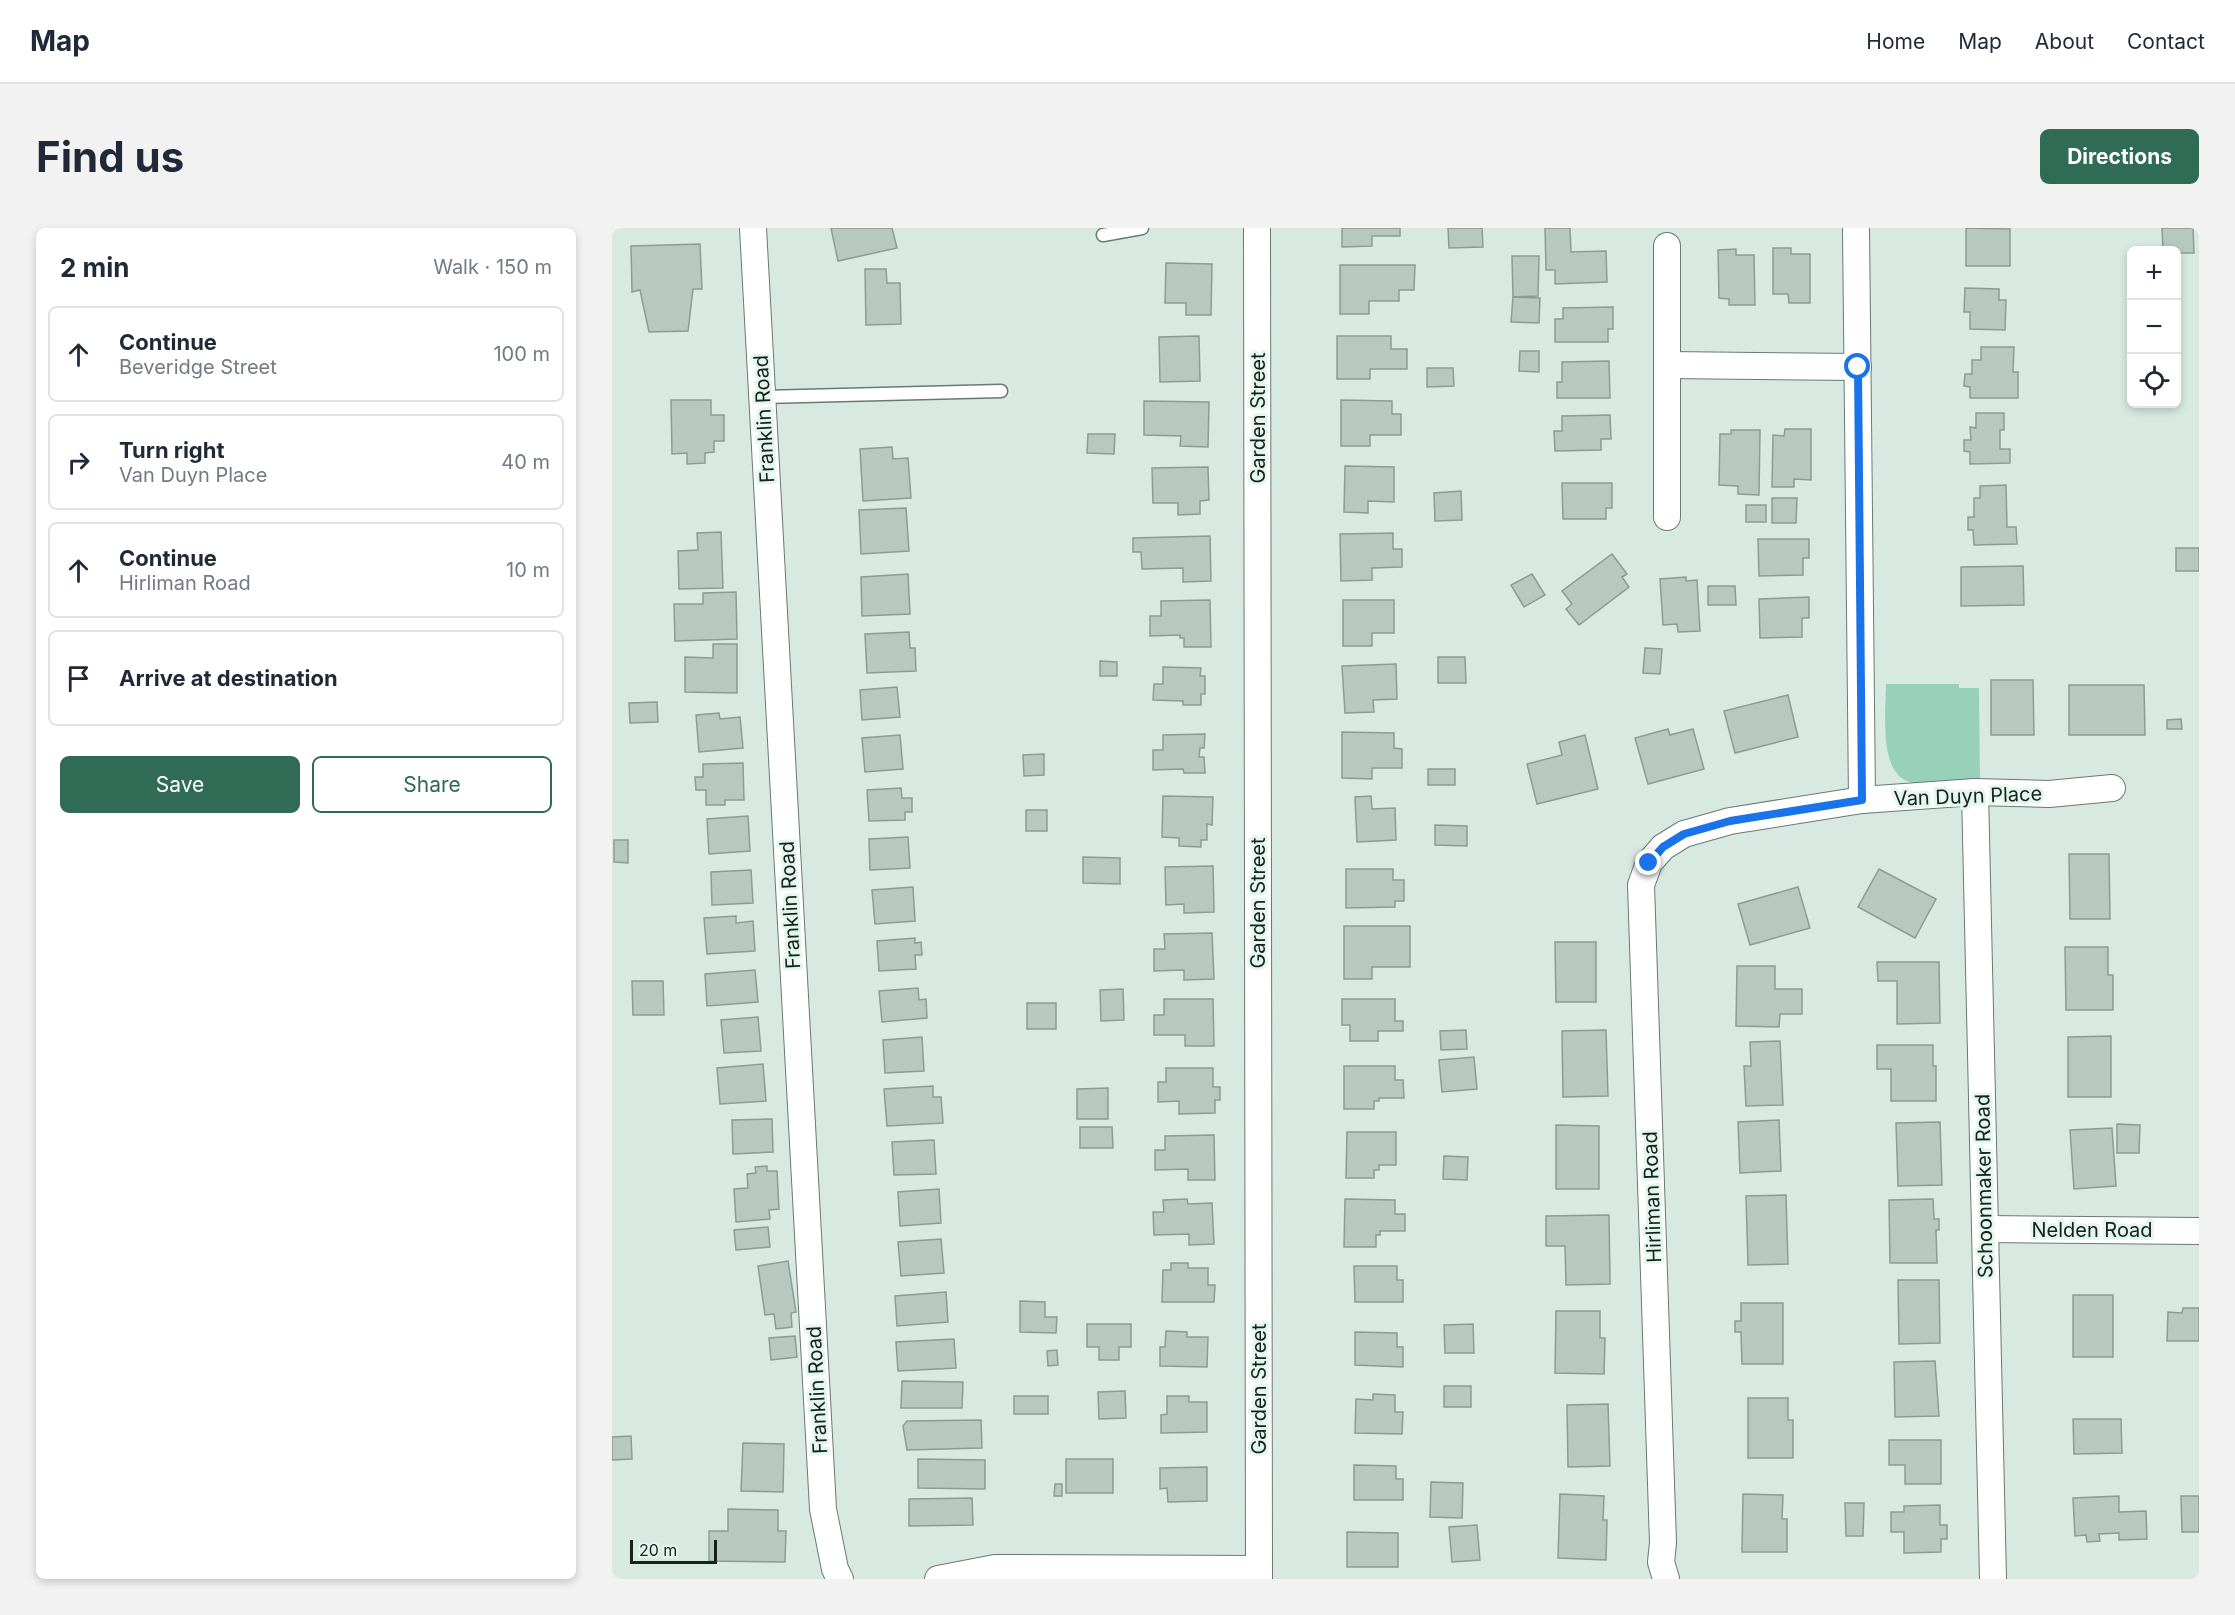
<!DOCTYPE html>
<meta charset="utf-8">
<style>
:root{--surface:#fff;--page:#f2f2f3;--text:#1f2937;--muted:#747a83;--line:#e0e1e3;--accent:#306b55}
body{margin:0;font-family:Inter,sans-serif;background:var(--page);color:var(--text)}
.controls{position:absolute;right:18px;top:18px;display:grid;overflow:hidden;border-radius:9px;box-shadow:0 3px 9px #0003}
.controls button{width:54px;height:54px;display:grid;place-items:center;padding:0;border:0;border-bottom:2px solid var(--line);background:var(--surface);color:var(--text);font:30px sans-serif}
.scale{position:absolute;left:18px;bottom:15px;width:87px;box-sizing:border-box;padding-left:6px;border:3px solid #181f1c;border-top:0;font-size:16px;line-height:21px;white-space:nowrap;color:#181f1c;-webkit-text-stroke:4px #e4f7ee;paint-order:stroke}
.stop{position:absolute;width:18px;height:18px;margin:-14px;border:4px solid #1a73e8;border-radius:50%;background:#fff}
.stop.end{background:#1a73e8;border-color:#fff;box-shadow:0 2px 6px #0008}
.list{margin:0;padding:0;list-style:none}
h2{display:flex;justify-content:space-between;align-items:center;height:78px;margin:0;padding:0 24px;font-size:26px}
h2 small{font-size:20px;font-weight:400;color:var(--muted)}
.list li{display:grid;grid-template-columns:39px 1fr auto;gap:18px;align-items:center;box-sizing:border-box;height:96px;margin:0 12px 12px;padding:0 12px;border:2px solid var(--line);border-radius:9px}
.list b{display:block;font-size:22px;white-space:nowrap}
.list p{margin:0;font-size:20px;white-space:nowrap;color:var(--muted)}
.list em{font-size:20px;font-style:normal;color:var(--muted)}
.actions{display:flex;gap:12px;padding:18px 24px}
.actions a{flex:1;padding:14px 0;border:2px solid var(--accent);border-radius:9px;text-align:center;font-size:21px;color:var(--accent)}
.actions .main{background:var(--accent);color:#fff}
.icon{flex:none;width:33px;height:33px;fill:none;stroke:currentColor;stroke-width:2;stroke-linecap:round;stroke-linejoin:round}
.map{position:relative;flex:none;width:1587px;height:1351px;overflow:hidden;border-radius:9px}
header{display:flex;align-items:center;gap:36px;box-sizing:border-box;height:84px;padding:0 30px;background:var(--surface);border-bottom:2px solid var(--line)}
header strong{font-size:28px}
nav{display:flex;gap:33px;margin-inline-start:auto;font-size:21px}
.intro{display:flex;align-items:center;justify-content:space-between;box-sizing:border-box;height:144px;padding:0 36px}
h1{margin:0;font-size:42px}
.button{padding:15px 27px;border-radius:9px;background:var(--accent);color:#fff;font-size:21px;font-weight:700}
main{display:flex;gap:36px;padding:0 36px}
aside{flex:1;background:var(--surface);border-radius:9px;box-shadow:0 3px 9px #0003}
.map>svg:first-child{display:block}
</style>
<header>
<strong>Map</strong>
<nav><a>Home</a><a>Map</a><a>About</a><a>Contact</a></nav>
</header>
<div class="intro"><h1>Find us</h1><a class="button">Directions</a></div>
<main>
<aside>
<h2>2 min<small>Walk · 150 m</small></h2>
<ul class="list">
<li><svg class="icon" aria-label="ahead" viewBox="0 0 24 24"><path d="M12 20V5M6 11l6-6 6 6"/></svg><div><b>Continue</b><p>Beveridge Street</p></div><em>100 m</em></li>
<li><svg class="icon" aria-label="right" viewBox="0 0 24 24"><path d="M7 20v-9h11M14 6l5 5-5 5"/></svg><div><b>Turn right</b><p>Van Duyn Place</p></div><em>40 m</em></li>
<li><svg class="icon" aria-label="ahead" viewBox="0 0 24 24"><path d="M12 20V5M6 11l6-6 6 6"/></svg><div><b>Continue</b><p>Hirliman Road</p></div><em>10 m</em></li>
<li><svg class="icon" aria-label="arrive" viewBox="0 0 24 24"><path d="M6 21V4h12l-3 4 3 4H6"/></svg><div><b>Arrive at destination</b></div></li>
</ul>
<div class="actions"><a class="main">Save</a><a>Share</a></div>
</aside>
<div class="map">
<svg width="1587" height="1351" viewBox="0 0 1587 1351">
<rect width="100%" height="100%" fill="#d7e9e1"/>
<path fill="#98d1b9" d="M1274 456H1347V460H1367L1368 555C1349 555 1315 559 1298 554 1266 546 1274 482 1274 456Z"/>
<g fill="#b6c8c0" stroke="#8b9c94" stroke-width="1.5">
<polygon points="219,0 280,0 285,20 226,33"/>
<polygon points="730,0 788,0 788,8 760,8 760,18 730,19"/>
<polygon points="836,0 870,0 871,19 837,20"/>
<polygon points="933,0 958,0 959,24 994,23 995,54 943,56 943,42 934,42"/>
<polygon points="1354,0 1398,1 1398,38 1354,38"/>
<polygon points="1550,0 1581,0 1582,25 1564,25 1564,22 1551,22"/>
<polygon points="88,16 90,61 81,61 76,103 37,104 28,62 20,64 19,18"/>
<polygon points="1161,20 1179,20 1179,26 1198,26 1198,75 1177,75 1176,66 1161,66"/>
<polygon points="1124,21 1124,27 1142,27 1143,77 1117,77 1117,71 1107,70 1106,22"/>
<polygon points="900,28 927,28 926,68 901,69"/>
<polygon points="554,35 600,36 599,87 574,87 574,75 553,75"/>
<polygon points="728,37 803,37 802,62 787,62 787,73 757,73 757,86 728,86"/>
<polygon points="253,41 274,41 275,55 288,55 289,96 254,97"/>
<polygon points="1353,60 1387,61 1387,72 1394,72 1393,102 1358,101 1358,84 1352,84"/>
<polygon points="901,69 928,70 927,95 899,94"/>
<polygon points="1001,79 1001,101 996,101 996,114 943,114 943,91 951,91 951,80"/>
<polygon points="587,108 588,153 548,154 547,109"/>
<polygon points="725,108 779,108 779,121 795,121 795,141 758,141 758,151 725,151"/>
<polygon points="1369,119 1402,119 1401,144 1406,144 1406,170 1358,170 1358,159 1352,158 1353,146 1360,146 1360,132 1369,132"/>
<polygon points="908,123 927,123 927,144 907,143"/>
<polygon points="997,133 998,170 945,170 945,154 950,154 950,134"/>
<polygon points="815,140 841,140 842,158 815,159"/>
<polygon points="59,172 99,172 99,187 112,187 112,213 102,213 102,224 93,225 93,235 75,236 75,225 60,226"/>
<polygon points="729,172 780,173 780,186 789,186 789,207 758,207 758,218 729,218"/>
<polygon points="532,173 597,174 596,219 568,218 569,208 532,207"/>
<polygon points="1364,185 1392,185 1392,202 1388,202 1388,221 1398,221 1398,235 1358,236 1358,224 1352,223 1352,212 1359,212 1358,199 1364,200"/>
<polygon points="998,187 999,211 989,211 989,222 943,223 942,203 950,203 950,188"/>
<polygon points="1173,201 1199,201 1199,252 1182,251 1182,259 1160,259 1161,207 1172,208"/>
<polygon points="1119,202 1148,202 1147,267 1126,266 1126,258 1107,257 1108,206 1119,206"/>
<polygon points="476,206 503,206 502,226 475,225"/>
<polygon points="280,219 281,231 296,230 299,270 251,273 248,221"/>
<polygon points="733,238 782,239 782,274 756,273 756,285 732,284"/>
<polygon points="596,239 597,272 588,273 588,286 566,287 566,275 541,275 540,240"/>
<polygon points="950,255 1000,255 1000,280 994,280 994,291 951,291"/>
<polygon points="1394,257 1395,299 1404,299 1405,316 1362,317 1361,302 1356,302 1356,289 1362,289 1362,270 1368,270 1368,258"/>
<polygon points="849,263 850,292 823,293 822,265"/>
<polygon points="1160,270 1185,270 1184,295 1160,295"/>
<rect x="1134" y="277" width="20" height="17"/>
<polygon points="294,280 297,323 249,326 247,282"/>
<polygon points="109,304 111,360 67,361 66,323 86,322 85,305"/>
<polygon points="781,305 781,321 790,321 790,339 760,340 760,352 729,353 728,306"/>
<polygon points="598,308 599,353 571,354 571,340 530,341 529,324 521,324 521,310"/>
<polygon points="1146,311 1197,311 1197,330 1191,330 1191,347 1147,348"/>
<rect x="1564" y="320" width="23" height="23"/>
<polygon points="1000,326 1015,346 1010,349 1017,359 967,397 954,381 960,376 950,363"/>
<polygon points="1411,338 1412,377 1349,378 1349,339"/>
<polygon points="296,346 298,386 250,388 249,349"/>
<polygon points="920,346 933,367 912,379 899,357"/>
<polygon points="1074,349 1074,353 1085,352 1088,403 1066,404 1065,396 1051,397 1048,351"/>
<polygon points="1096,358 1123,358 1124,377 1096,377"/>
<polygon points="124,364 125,411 63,413 62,376 91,376 91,365"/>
<polygon points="1197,369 1197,390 1190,390 1190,409 1148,410 1147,371"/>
<polygon points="598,372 599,419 572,419 572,410 568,410 568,407 538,408 538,388 549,388 549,373"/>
<polygon points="731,372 782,372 782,405 760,405 760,418 731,418"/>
<polygon points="297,404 298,420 303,420 304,443 255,445 253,406"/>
<polygon points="101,416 125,416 125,465 73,464 73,429 101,430"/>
<polygon points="1033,420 1050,421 1048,446 1031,445"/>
<polygon points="826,429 853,429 854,455 826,455"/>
<polygon points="488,433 505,434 505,448 488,448"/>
<polygon points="784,436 785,471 761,472 762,484 733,485 730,438"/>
<polygon points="551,439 589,440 588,448 593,448 593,466 589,466 589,477 571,477 571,473 541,472 542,456 551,456"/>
<polygon points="1379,452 1421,452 1422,507 1379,507"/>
<polygon points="1457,457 1532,457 1533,507 1457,507"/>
<polygon points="285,459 288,489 250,492 248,462"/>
<polygon points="1176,467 1186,509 1123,525 1112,483"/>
<polygon points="45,474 46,494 18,495 17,475"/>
<polygon points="107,485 108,491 128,489 131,520 87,524 84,487"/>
<polygon points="1569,491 1570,501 1555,501 1555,492"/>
<polygon points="1056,501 1058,507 1081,501 1092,541 1036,556 1023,510"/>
<polygon points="730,504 782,505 782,520 790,521 790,540 760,540 760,551 730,550"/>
<polygon points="593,506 592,520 588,520 587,529 592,529 593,545 572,545 571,541 541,542 541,522 551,522 551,507"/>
<polygon points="288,507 291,541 253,544 250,510"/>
<polygon points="973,507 986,561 925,576 915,536 950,527 947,514"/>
<polygon points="432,526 432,547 412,548 411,527"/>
<polygon points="131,535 132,572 113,572 113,577 94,577 94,562 84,562 83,549 91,549 91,536"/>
<rect x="816" y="541" width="27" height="16"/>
<polygon points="289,560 290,570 300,570 300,584 293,584 293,592 257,593 255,562"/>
<polygon points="551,568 601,569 600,597 595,596 595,612 589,612 589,619 567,618 567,610 550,609"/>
<polygon points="759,568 760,581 783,580 784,612 745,614 743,569"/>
<rect x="414" y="582" width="21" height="21"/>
<polygon points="136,588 138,623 97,626 95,591"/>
<polygon points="823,597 855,598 855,618 823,617"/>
<polygon points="296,609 298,640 258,642 257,611"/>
<polygon points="2,612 16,612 16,635 2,634"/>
<polygon points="1457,626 1497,626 1498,691 1458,691"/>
<polygon points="471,629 508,630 508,656 471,655"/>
<polygon points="601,638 602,684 572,685 572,676 554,677 553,639"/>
<polygon points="734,641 781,641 781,652 792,652 792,673 783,673 783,679 734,680"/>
<polygon points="1267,641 1324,671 1303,710 1246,679"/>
<polygon points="139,642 141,675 100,677 99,644"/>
<polygon points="301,659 303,693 263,696 260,662"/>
<polygon points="1186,659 1198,700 1138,717 1126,676"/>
<polygon points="124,688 124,695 141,693 143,723 95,726 92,690"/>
<polygon points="732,698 798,698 798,739 760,739 760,751 732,751"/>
<polygon points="600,705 602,751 572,752 572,742 542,743 542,721 553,721 552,706"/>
<polygon points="303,710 303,715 309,714 310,727 303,727 304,741 267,743 265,713"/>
<polygon points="943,714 984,714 984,774 944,774"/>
<polygon points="1453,719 1496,719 1496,747 1501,747 1501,782 1454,782"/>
<polygon points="1265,734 1327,734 1328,795 1285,796 1285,753 1266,753"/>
<polygon points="1125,738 1163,738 1163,761 1190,761 1190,786 1168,786 1167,799 1124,798"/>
<polygon points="143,742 146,774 95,778 93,746"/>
<polygon points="20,753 51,753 52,787 21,787"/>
<polygon points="306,760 307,772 314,771 315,790 270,794 267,763"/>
<polygon points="511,761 512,792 489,793 488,762"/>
<polygon points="552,771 601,771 602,818 573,818 573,807 542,807 542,787 552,787"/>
<polygon points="730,771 783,771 783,793 791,793 791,803 766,803 766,813 738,813 738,797 730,797"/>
<rect x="415" y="775" width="29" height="26"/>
<polygon points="146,789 149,823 112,825 109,792"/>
<polygon points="854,802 855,821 829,822 828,803"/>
<polygon points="994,802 996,868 951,869 950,803"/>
<polygon points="1499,808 1499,869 1456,869 1456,809"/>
<polygon points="310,809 312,843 273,845 271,812"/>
<polygon points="1168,813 1171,877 1134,878 1132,838 1139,838 1138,814"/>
<polygon points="1265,817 1321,817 1321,838 1324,838 1324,873 1279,873 1279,841 1265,841"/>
<polygon points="862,829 865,861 830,864 827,832"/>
<polygon points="151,836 154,873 108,876 105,840"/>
<polygon points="732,838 783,838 783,852 791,852 792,870 767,870 767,873 762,873 762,881 732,881"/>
<polygon points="554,840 601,840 601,859 608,859 608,872 603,872 603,885 567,886 567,873 546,874 546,854 554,854"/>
<polygon points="321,858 321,869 329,869 331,895 275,898 272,861"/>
<polygon points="496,860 496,891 465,891 465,861"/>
<polygon points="160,891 161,924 121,926 120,892"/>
<polygon points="1167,892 1169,943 1128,945 1126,894"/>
<polygon points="1328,894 1330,957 1286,958 1284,895"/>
<polygon points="1505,896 1528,897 1527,925 1505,925"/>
<polygon points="944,897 987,898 987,961 944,961"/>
<polygon points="468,899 500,899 501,920 468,920"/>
<polygon points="1500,900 1504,958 1462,961 1458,902"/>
<polygon points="735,904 784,904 784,937 767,937 767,942 762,942 762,950 734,950"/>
<polygon points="602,907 603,952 576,952 576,941 543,942 543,922 553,922 553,908"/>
<polygon points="322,912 324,946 282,947 280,914"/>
<polygon points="832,928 856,929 855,952 831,951"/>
<polygon points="155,938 155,943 165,943 167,981 157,982 158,991 124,994 122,961 136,960 135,946 144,945 143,939"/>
<polygon points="327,961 329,995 288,998 286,964"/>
<polygon points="1174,967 1176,1036 1136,1037 1134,968"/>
<polygon points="575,971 576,976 600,975 602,1016 577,1017 577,1006 542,1007 541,984 552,984 551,972"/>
<polygon points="733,971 783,972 783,986 793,986 793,1003 768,1003 768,1007 764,1007 764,1019 732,1019"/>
<polygon points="1321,971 1322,991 1327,991 1327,1002 1324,1002 1325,1035 1278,1035 1277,972"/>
<polygon points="997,987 998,1056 954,1057 953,1018 934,1018 934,988"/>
<polygon points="156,999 158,1019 124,1022 122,1002"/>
<polygon points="329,1011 332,1045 289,1048 286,1014"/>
<polygon points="176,1033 184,1084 179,1085 180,1099 164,1101 162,1086 153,1087 146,1038"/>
<polygon points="559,1035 576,1035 576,1040 596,1040 596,1057 603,1057 602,1074 550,1074 551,1042 559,1042"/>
<polygon points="742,1038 785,1038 785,1052 791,1052 791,1074 743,1074"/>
<polygon points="1286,1052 1327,1052 1328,1115 1287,1116"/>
<polygon points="334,1064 336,1094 285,1098 283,1068"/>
<rect x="1461" y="1067" width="40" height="62"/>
<polygon points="408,1073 433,1074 433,1089 445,1089 444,1105 408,1104"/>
<polygon points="1129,1075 1171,1075 1171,1136 1130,1136 1129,1104 1123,1104 1123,1093 1129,1093"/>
<polygon points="1571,1080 1587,1080 1587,1113 1555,1113 1556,1084 1570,1085"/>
<polygon points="944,1083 988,1083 988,1110 993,1110 992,1146 943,1145"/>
<polygon points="475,1096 519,1096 519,1119 507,1119 507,1132 487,1132 487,1119 475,1119"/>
<polygon points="861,1096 862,1125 833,1125 832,1097"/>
<polygon points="554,1103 575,1104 575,1109 596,1109 595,1139 548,1138 548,1119 553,1119"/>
<polygon points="743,1104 785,1105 785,1119 791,1119 791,1139 743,1137"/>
<polygon points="183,1108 185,1129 159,1132 157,1110"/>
<polygon points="342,1111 344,1140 286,1143 284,1114"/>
<polygon points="445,1122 446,1137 436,1138 435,1123"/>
<polygon points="1323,1133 1327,1188 1283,1189 1282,1134"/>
<polygon points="290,1153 351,1154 350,1180 289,1180"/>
<rect x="832" y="1158" width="27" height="21"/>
<polygon points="513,1163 514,1190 487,1191 486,1164"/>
<polygon points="761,1166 783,1167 783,1184 791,1184 790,1206 743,1205 744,1171 761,1172"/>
<rect x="402" y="1168" width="34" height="18"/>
<polygon points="555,1168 577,1168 577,1174 595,1174 595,1204 549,1205 549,1187 555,1186"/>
<polygon points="1136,1170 1176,1170 1176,1192 1181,1192 1181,1230 1136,1230"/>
<polygon points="996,1176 998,1238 956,1239 955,1177"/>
<polygon points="1461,1191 1509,1191 1510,1225 1462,1226"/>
<polygon points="369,1192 370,1220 295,1222 291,1198 295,1193"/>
<polygon points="19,1208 20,1231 0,1232 0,1209"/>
<polygon points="1277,1212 1329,1212 1329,1256 1293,1256 1293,1237 1277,1237"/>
<polygon points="131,1215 172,1216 171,1264 129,1263"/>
<polygon points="306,1231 373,1232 373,1261 306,1260"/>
<rect x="454" y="1231" width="47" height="34"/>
<polygon points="742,1237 784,1238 784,1251 791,1251 791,1272 742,1272"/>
<polygon points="595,1239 595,1273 556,1274 555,1260 548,1261 548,1240"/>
<polygon points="819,1254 851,1255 850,1290 818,1289"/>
<polygon points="443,1256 450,1256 450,1268 442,1268"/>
<polygon points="948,1266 992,1268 991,1292 995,1292 994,1332 946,1330"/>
<polygon points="1131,1266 1171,1267 1170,1291 1175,1291 1175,1324 1130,1324"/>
<polygon points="1507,1268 1507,1284 1534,1283 1535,1311 1507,1312 1507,1305 1487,1306 1488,1313 1475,1314 1474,1307 1463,1308 1461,1270"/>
<polygon points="1569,1268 1587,1268 1587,1304 1570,1304"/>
<polygon points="360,1270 361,1297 297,1298 297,1271"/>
<polygon points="1233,1275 1252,1275 1251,1308 1234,1308"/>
<polygon points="1328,1277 1328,1297 1335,1297 1335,1311 1329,1311 1329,1324 1292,1325 1292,1304 1279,1304 1279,1284 1292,1284 1292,1278"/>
<polygon points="116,1281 166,1282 166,1303 174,1303 173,1334 97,1333 97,1303 116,1303"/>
<polygon points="865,1297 868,1332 840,1334 837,1299"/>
<polygon points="735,1304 786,1305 786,1339 735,1339"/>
</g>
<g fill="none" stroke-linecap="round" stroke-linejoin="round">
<g stroke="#697a73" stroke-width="15">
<g id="service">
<polyline points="491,7 530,0"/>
<polyline points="151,169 389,163"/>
</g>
</g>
<g stroke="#697a73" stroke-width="28">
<g id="minor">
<polyline points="141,0 211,1281 223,1341 228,1351"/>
<polyline points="645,0 647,1351"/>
<polyline points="1244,0 1250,572"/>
<polyline points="1055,137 1246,139"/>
<polyline points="1055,289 1055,18"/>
<polyline points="1363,564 1381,1351"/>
<polyline points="1373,1001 1587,1003"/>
<polyline points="326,1351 383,1340 647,1341"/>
<polyline points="1054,1351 1049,1334 1051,1315 1029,657 1037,635 1051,619 1072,606 1118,593 1250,572 1363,564 1437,566 1500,560"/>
</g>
</g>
<use href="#service" stroke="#fff" stroke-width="12"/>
<use href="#minor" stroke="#fff" stroke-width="26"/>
</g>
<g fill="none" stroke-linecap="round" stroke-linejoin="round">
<polyline stroke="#1a73e8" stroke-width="8" points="1037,635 1051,619 1072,606 1118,593 1250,572 1246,139"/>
</g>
<g text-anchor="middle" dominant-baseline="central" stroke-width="6" stroke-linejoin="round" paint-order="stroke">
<g font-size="20" fill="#181f1c" stroke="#e4f7ee">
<text transform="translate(646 190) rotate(-90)">Garden Street</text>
<text transform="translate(152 191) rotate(-93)">Franklin Road</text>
<text transform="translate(1356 568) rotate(-2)">Van Duyn Place</text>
<text transform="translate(646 675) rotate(-90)">Garden Street</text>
<text transform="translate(178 677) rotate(-93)">Franklin Road</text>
<text transform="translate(1372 958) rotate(-91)">Schoonmaker Road</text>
<text transform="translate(1040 969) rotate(-92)">Hirliman Road</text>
<text x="1480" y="1002">Nelden Road</text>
<text transform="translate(647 1161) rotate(-90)">Garden Street</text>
<text transform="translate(205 1162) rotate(-93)">Franklin Road</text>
</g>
</g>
</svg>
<div class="controls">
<button>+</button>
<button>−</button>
<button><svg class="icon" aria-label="locate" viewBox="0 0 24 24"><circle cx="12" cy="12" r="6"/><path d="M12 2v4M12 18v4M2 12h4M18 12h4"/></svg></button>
</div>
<div class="scale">20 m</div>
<div class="stop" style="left:1246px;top:139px"></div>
<div class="stop end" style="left:1037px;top:635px"></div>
</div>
</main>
